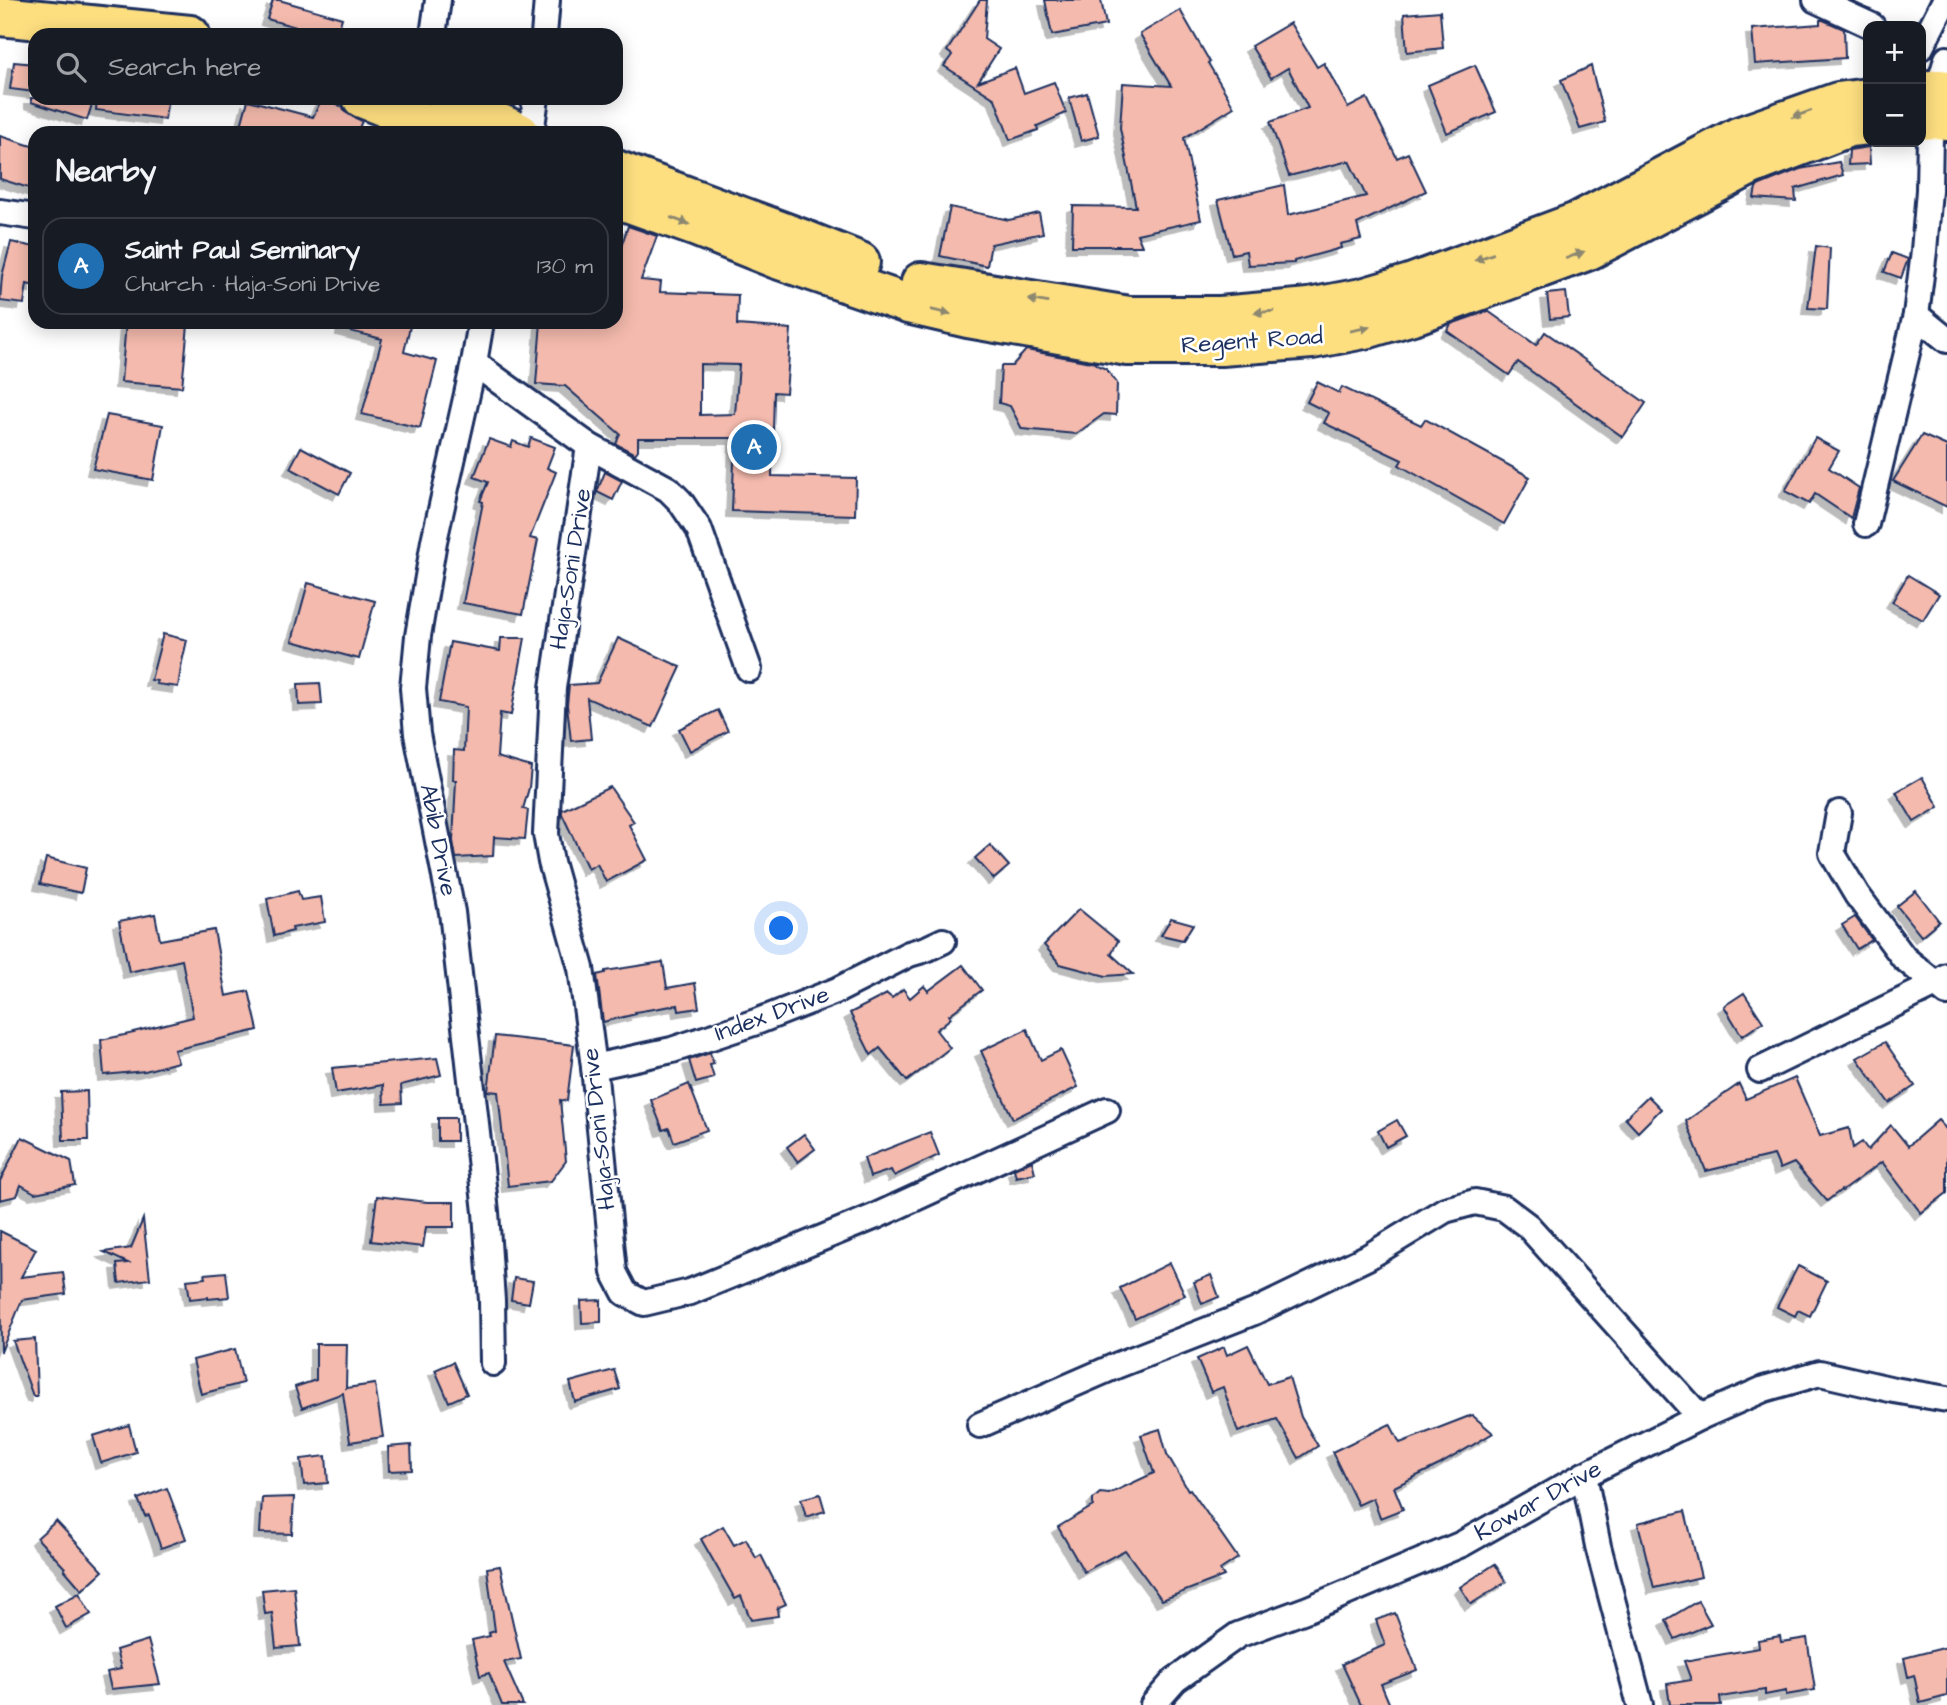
<!DOCTYPE html>
<meta charset="utf-8">
<style>
:root{--surface:#171b24;--page:#20242c;--text:#f1f3f6;--muted:#9ea1a6;--line:#363941;--accent:#1f6fb2}
body{margin:0;font-family:"Architects Daughter",sans-serif;background:var(--page);color:var(--text)}
.controls{position:absolute;right:21px;top:21px;display:grid;overflow:hidden;border-radius:14px;box-shadow:0 4px 18px #0003}
.controls button{width:63px;height:63px;display:grid;place-items:center;padding:0;border:0;border-bottom:2px solid var(--line);background:var(--surface);color:var(--text);font:35px sans-serif}
.you{position:absolute;left:782px;top:929px;width:24px;height:24px;margin:-18px;border:5px solid #fff;border-radius:50%;background:#1a73e8;box-shadow:0 0 0 10px #1a73e833}
.badge{display:grid;place-items:center;width:46px;height:46px;border-radius:50%;background:var(--accent);color:#fff;font-size:23px;font-weight:700}
.pin{position:absolute;translate:-50% -50%;border:4px solid #fff;box-shadow:0 2px 7px #0006}
.list{margin:0;padding:0;list-style:none}
h2{display:flex;justify-content:space-between;align-items:center;height:91px;margin:0;padding:0 28px;font-size:30px}
h2 small{font-size:23px;font-weight:400;color:var(--muted)}
.list li{display:grid;grid-template-columns:46px 1fr auto;gap:21px;align-items:center;box-sizing:border-box;height:98px;margin:0 14px 14px;padding:0 14px;border:2px solid var(--line);border-radius:21px}
.list b{display:block;font-size:26px;white-space:nowrap}
.list p{margin:0;font-size:23px;white-space:nowrap;color:var(--muted)}
.list em{font-size:23px;font-style:normal;color:var(--muted)}
.icon{flex:none;width:38px;height:38px;fill:none;stroke:currentColor;stroke-width:2;stroke-linecap:round;stroke-linejoin:round}
.map{position:relative;flex:none;width:1947px;height:1705px;overflow:hidden}
.search{position:absolute;background:var(--surface);box-shadow:0 4px 18px #0003;left:28px;top:28px;width:595px;height:77px;display:flex;align-items:center;gap:18px;box-sizing:border-box;padding:0 24px;border-radius:21px;color:var(--muted);font-size:26px}
.panel{position:absolute;background:var(--surface);box-shadow:0 4px 18px #0003;left:28px;top:126px;width:595px;height:203px;border-radius:21px}
.map>svg:first-child{display:block}
</style>
<div class="map">
<svg width="1947" height="1705" viewBox="0 0 1947 1705">
<defs>
<filter id="shadow"><feDropShadow dx="-6" dy="6" stdDeviation="0" flood-color="#0004"/></filter>
</defs>
<rect width="100%" height="100%" fill="#fff"/>
<filter id="ink" filterUnits="userSpaceOnUse"><feTurbulence type="fractalNoise" baseFrequency=".0143" numOctaves="2"/><feDisplacementMap in="SourceGraphic" scale="14" xChannelSelector="R" yChannelSelector="G"/><feConvolveMatrix kernelMatrix="1 2 1 2 8 2 1 2 1" color-interpolation-filters="sRGB"/></filter>
<g filter="url(#ink)">
<g fill="#f4baad" stroke="#1b2f5e" stroke-width="2" fill-rule="evenodd" filter="url(#shadow)">
<polygon points="273,0 279,0 342,18 337,35 325,35 267,19"/>
<polygon points="980,0 987,0 984,39 999,49 978,82 1015,68 1024,93 1054,82 1066,113 1037,126 1038,130 1010,140 995,99 944,66 952,55 947,51"/>
<polygon points="1045,0 1101,0 1106,25 1052,35"/>
<polygon points="1180,10 1210,62 1208,63 1234,107 1184,138 1201,220 1137,234 1142,246 1072,246 1073,206 1136,207 1120,128 1123,83 1171,86 1140,34"/>
<polygon points="1440,11 1443,48 1407,52 1404,14"/>
<polygon points="1820,20 1823,20 1844,29 1845,58 1755,64 1752,29 1820,24"/>
<polygon points="1290,23 1317,67 1324,63 1348,108 1367,98 1397,158 1408,153 1426,191 1357,224 1361,239 1340,244 1341,248 1294,261 1294,263 1248,265 1246,251 1232,254 1218,200 1284,185 1288,215 1366,196 1349,161 1289,176 1270,122 1308,108 1288,68 1271,78 1251,46"/>
<polygon points="14,62 35,64 35,92 10,89"/>
<polygon points="1475,65 1496,112 1447,133 1428,85"/>
<polygon points="1591,66 1605,122 1580,129 1561,80"/>
<polygon points="1087,93 1099,136 1081,141 1069,98"/>
<polygon points="31,98 94,98 87,120 31,102"/>
<polygon points="97,98 168,98 165,119 96,110"/>
<polygon points="322,98 343,107 345,112 362,121 357,133 239,133 248,100 313,117"/>
<polygon points="0,136 35,147 35,190 0,179"/>
<polygon points="1869,147 1870,164 1848,165 1849,150"/>
<polygon points="1839,162 1843,175 1795,189 1796,201 1754,198 1756,187 1760,185 1800,169"/>
<polygon points="950,207 1009,220 1039,213 1043,233 991,244 987,266 940,256"/>
<path d="M628 226 657 236 641 280 661 282 660 292 738 295 737 325 791 329 786 393 774 392 772 476 856 478 855 515 732 511 735 438H638V450L635 454 616 444 620 434 565 386 536 384 541 322H616V262ZM700 364 739 365 735 414 700 415Z"/>
<polygon points="11,242 35,247 35,286 27,284 24,304 0,301 2,276"/>
<polygon points="1816,246 1830,248 1827,309 1808,308"/>
<polygon points="1892,253 1908,259 1901,278 1884,272"/>
<polygon points="1566,292 1569,317 1550,319 1547,294"/>
<polygon points="1488,311 1536,345 1545,332 1646,403 1623,437 1518,362 1509,375 1447,331 1451,324"/>
<polygon points="126,322 179,322 179,324 188,325 182,387 121,382"/>
<polygon points="343,322 411,322 404,352 437,361 420,428 362,414 382,339 342,329"/>
<polygon points="1026,350 1096,363 1097,365 1106,369 1117,383 1116,415 1104,414 1076,434 1022,429 1010,406 999,403 1001,366 1012,366"/>
<polygon points="1317,382 1339,393 1342,387 1421,425 1425,419 1530,477 1504,524 1399,465 1402,460 1324,423 1329,413 1307,402"/>
<polygon points="107,415 163,425 153,480 93,469"/>
<polygon points="1922,435 1947,446 1947,507 1893,481"/>
<polygon points="531,438 555,447 547,468 556,472 530,538 538,540 523,614 463,603 483,502 480,501 488,482 474,477 489,439 511,447 513,441 528,447"/>
<polygon points="1815,438 1839,451 1829,468 1859,488 1851,518 1815,494 1809,504 1785,491"/>
<polygon points="301,447 350,473 339,494 290,468"/>
<polygon points="605,472 622,481 613,500 597,492"/>
<polygon points="1908,575 1939,594 1923,620 1892,602"/>
<polygon points="308,583 375,601 359,659 292,641"/>
<polygon points="163,634 187,640 182,662 178,687 156,684 157,681 151,680"/>
<polygon points="501,638 525,638 511,715 500,713 497,757 531,767 529,788 523,809 528,810 525,839 494,837 493,856 456,858 453,841 456,780 453,780 454,750 464,751 466,707 439,702 450,642 500,651"/>
<polygon points="618,638 681,667 653,727 587,698 591,739 571,741 567,705 569,685 597,683"/>
<polygon points="320,683 322,704 299,705 298,684"/>
<polygon points="718,710 728,731 690,751 679,729"/>
<polygon points="1922,777 1939,807 1914,822 1896,792"/>
<polygon points="610,787 634,822 629,825 647,860 606,882 597,864 588,869 562,814 562,810"/>
<polygon points="990,845 1009,866 994,879 975,858"/>
<polygon points="46,858 86,868 81,893 40,884"/>
<polygon points="298,891 301,900 321,897 325,922 292,928 293,931 274,936 267,899"/>
<polygon points="1916,891 1939,921 1921,936 1897,906"/>
<polygon points="1079,909 1118,941 1111,954 1133,974 1106,976 1060,964 1044,945"/>
<polygon points="155,914 160,940 214,930 226,996 249,991 258,1030 174,1050 178,1062 145,1071 104,1075 101,1040 134,1033 133,1032 193,1017 182,960 129,972 119,921"/>
<polygon points="1855,917 1872,940 1857,949 1842,925"/>
<polygon points="1171,918 1193,924 1183,940 1161,935"/>
<polygon points="663,962 667,988 695,983 699,1008 679,1011 678,1005 635,1012 636,1014 603,1022 597,975 605,973 605,971"/>
<polygon points="963,965 982,990 949,1015 951,1018 936,1030 950,1048 907,1081 880,1048 871,1055 850,1013 887,994 892,998 903,989 910,998 924,986 928,991"/>
<polygon points="1744,993 1763,1022 1742,1036 1724,1006"/>
<polygon points="1027,1029 1041,1060 1061,1050 1078,1087 1013,1119 981,1051"/>
<polygon points="495,1036 574,1045 567,1101 560,1100 566,1161 551,1181 508,1186 498,1092 488,1091"/>
<polygon points="1885,1042 1915,1086 1889,1103 1857,1058"/>
<polygon points="710,1053 714,1064 710,1065 714,1078 696,1083 689,1060"/>
<polygon points="437,1058 441,1075 401,1085 402,1103 384,1104 383,1085 336,1093 332,1068"/>
<polygon points="1795,1078 1820,1136 1849,1128 1853,1148 1862,1142 1868,1150 1891,1125 1908,1146 1938,1120 1947,1130 1947,1193 1921,1213 1882,1162 1842,1191 1841,1190 1827,1201 1794,1163 1780,1169 1774,1155 1706,1171 1686,1121 1739,1084 1746,1099"/>
<polygon points="689,1084 707,1130 674,1142 669,1128 663,1130 651,1100"/>
<polygon points="87,1091 88,1140 63,1140 61,1092"/>
<polygon points="1648,1096 1661,1109 1638,1132 1625,1118"/>
<rect x="438" y="1118" width="18" height="23"/>
<polygon points="1397,1120 1406,1136 1386,1147 1378,1131"/>
<polygon points="930,1132 939,1155 894,1176 891,1170 870,1177 864,1158"/>
<polygon points="804,1134 815,1149 798,1162 787,1147"/>
<polygon points="22,1137 71,1161 75,1185 35,1193 21,1185 17,1196 0,1200 0,1181"/>
<polygon points="1032,1161 1035,1173 1016,1177 1014,1169"/>
<polygon points="377,1196 427,1202 454,1202 454,1227 426,1227 423,1247 371,1241"/>
<polygon points="143,1219 150,1279 119,1283 117,1264 128,1263 104,1252 131,1248"/>
<polygon points="0,1231 36,1249 21,1277 63,1272 66,1294 22,1300 1,1352"/>
<polygon points="1170,1263 1185,1295 1135,1319 1120,1288"/>
<polygon points="1798,1266 1827,1281 1810,1316 1798,1310 1795,1316 1777,1307"/>
<polygon points="226,1272 229,1297 208,1299 208,1297 190,1299 187,1280 206,1278 205,1274"/>
<polygon points="1211,1275 1219,1297 1202,1304 1194,1282"/>
<polygon points="514,1278 533,1281 529,1303 511,1300"/>
<polygon points="601,1300 601,1322 582,1323 581,1301"/>
<polygon points="35,1339 37,1396 33,1396 13,1341"/>
<polygon points="316,1344 347,1344 346,1388 375,1384 383,1437 350,1442 343,1393 302,1408 295,1387 316,1380"/>
<polygon points="1248,1345 1267,1384 1289,1377 1301,1417 1318,1446 1299,1458 1277,1419 1238,1432 1223,1387 1211,1392 1197,1359 1224,1347 1227,1355"/>
<polygon points="235,1349 243,1383 201,1394 193,1360"/>
<polygon points="453,1362 467,1394 449,1402 435,1370"/>
<polygon points="614,1370 620,1389 575,1402 570,1382"/>
<polygon points="1472,1415 1493,1433 1439,1465 1394,1487 1403,1509 1380,1518 1373,1498 1358,1505 1332,1452 1390,1424 1400,1443"/>
<polygon points="129,1425 136,1452 101,1463 93,1436"/>
<polygon points="1160,1429 1167,1454 1188,1490 1190,1489 1238,1558 1220,1570 1224,1576 1162,1600 1125,1550 1084,1572 1058,1527 1093,1506 1093,1499 1100,1493 1109,1494 1154,1473 1141,1435"/>
<polygon points="411,1445 412,1470 389,1471 388,1447"/>
<polygon points="326,1456 328,1483 304,1485 301,1459"/>
<polygon points="167,1488 186,1539 161,1548 149,1515 145,1516 138,1499"/>
<polygon points="820,1494 825,1511 806,1517 801,1499"/>
<polygon points="294,1497 292,1534 260,1533 262,1498"/>
<polygon points="1685,1511 1701,1577 1654,1588 1638,1523"/>
<polygon points="56,1521 103,1571 82,1590 64,1569 65,1568 37,1538"/>
<polygon points="723,1526 734,1545 746,1539 756,1558 761,1555 786,1604 777,1608 778,1616 751,1620 741,1596 735,1599 701,1539"/>
<polygon points="1495,1564 1506,1582 1471,1604 1460,1587"/>
<polygon points="500,1566 521,1659 504,1662 523,1705 502,1705 489,1673 480,1676 472,1640 490,1636 489,1633 495,1631 487,1568"/>
<polygon points="294,1587 300,1646 276,1648 272,1613 265,1614 262,1590"/>
<polygon points="79,1593 91,1614 66,1628 55,1606"/>
<polygon points="1698,1601 1711,1624 1675,1639 1666,1620"/>
<polygon points="1395,1613 1417,1670 1381,1684 1390,1705 1361,1705 1342,1664 1385,1645 1376,1620"/>
<polygon points="1780,1636 1781,1642 1807,1638 1815,1690 1786,1695 1786,1691 1765,1695 1765,1690 1720,1697 1721,1705 1670,1705 1667,1684 1691,1680 1684,1661 1759,1648 1758,1640"/>
<polygon points="148,1640 160,1684 111,1689 107,1672 121,1669 116,1650"/>
<polygon points="1947,1647 1947,1696 1920,1703 1914,1675 1908,1677 1904,1658"/>
</g>
<g fill="none" stroke-linecap="round" stroke-linejoin="round">
<g stroke="#1b2f5e" stroke-width="30">
<g id="street">
<polyline points="1816,0 1872,26"/>
<polyline points="433,35 438,0"/>
<polyline points="544,35 547,0"/>
<polyline points="1921,47 1945,0"/>
<polyline points="531,133 536,98"/>
<polyline points="0,212 35,217"/>
<polyline points="1916,315 1947,340"/>
<polyline points="481,322 474,363 434,541 418,636 413,688 417,734 452,912 486,1212 492,1301 493,1363"/>
<polyline points="474,363 589,446 668,489 680,501 699,529 749,669"/>
<polyline points="589,446 553,688 546,834 551,862 581,968 594,1067 614,1272 625,1293 644,1303 690,1292 876,1216 1107,1110"/>
<polyline points="1866,524 1916,315 1924,251 1929,190 1930,135 1938,89 1947,59"/>
<polyline points="1839,813 1832,853 1857,895 1904,958 1947,993"/>
<polyline points="594,1067 672,1050 756,1022 838,990 909,954 926,949 943,941"/>
<polyline points="1760,1070 1936,984 1947,976"/>
<polyline points="980,1425 1118,1365 1254,1312 1368,1257 1445,1210 1475,1202 1504,1208 1528,1226 1700,1417"/>
<polyline points="1584,1475 1598,1546 1640,1705"/>
<polyline points="1153,1705 1175,1680 1238,1635 1308,1609 1462,1544 1584,1475 1700,1417 1764,1389 1820,1373 1894,1390 1947,1399"/>
</g>
</g>
<g stroke="#1b2f5e" stroke-width="44">
<g id="primary">
<polyline points="0,16 190,35"/>
<polyline points="1921,91 1938,89 1947,90"/>
<polyline points="362,98 451,133"/>
<polyline points="447,98 520,133"/>
<polyline points="1921,120 1933,119 1947,121"/>
<polyline points="616,170 802,239 860,262"/>
<polyline points="616,198 697,227 777,259 908,304 968,318 1128,346 1221,346 1312,339 1369,328 1419,313 1589,250 1751,165 1849,127 1868,125"/>
<polyline points="921,282 1129,316 1220,316 1309,308 1362,298 1410,284 1577,222 1738,137 1838,102 1868,98"/>
</g>
</g>
<use href="#street" stroke="#fff" stroke-width="24"/>
<use href="#primary" stroke="#fedf80" stroke-width="38"/>
</g>
<defs><path id="oneway-solid" d="M-6-.8H1V-3.2L6.5 0L1 3.2V.8H-6Z" transform="scale(1.75)"/></defs>
<g fill="#8c876f">
<use href="#oneway-solid" transform="translate(1802 114) rotate(160)"/>
<use href="#oneway-solid" transform="translate(680 221) rotate(20)"/>
<use href="#oneway-solid" transform="translate(1575 255) rotate(-21)"/>
<use href="#oneway-solid" transform="translate(1484 257) rotate(160)"/>
<use href="#oneway-solid" transform="translate(1038 301) rotate(-171)"/>
<use href="#oneway-solid" transform="translate(941 312) rotate(13)"/>
<use href="#oneway-solid" transform="translate(1264 312) rotate(175)"/>
<use href="#oneway-solid" transform="translate(1360 329) rotate(-12)"/>
</g>
</g>
<g text-anchor="middle" dominant-baseline="central" stroke-width="5" stroke-linejoin="round" paint-order="stroke">
<g font-size="24" fill="#1b2f5e" stroke="#fff">
<text transform="translate(1252 341) rotate(-4)">Regent Road</text>
<text transform="translate(571 569) rotate(-81)">Haja-Soni Drive</text>
<text transform="translate(438 840) rotate(79)">Abib Drive</text>
<text transform="translate(772 1014) rotate(-20)">Index Drive</text>
<text transform="translate(599 1129) rotate(-96)">Haja-Soni Drive</text>
<text transform="translate(1538 1501) rotate(-29)">Kowar Drive</text>
</g>
</g>
</svg>
<div class="controls">
<button>+</button>
<button>−</button>
</div>
<div class="you"></div>
<div class="pin badge" style="left:754px;top:447px">A</div>
<div class="search"><svg class="icon" aria-label="search" viewBox="0 0 24 24"><circle cx="10" cy="10" r="6"/><path d="M15 15l6 6"/></svg>Search here</div>
<section class="panel">
<h2>Nearby<small></small></h2>
<ul class="list">
<li><span class="badge">A</span><div><b>Saint Paul Seminary</b><p>Church · Haja-Soni Drive</p></div><em>130 m</em></li>
</ul>
</section>
</div>
